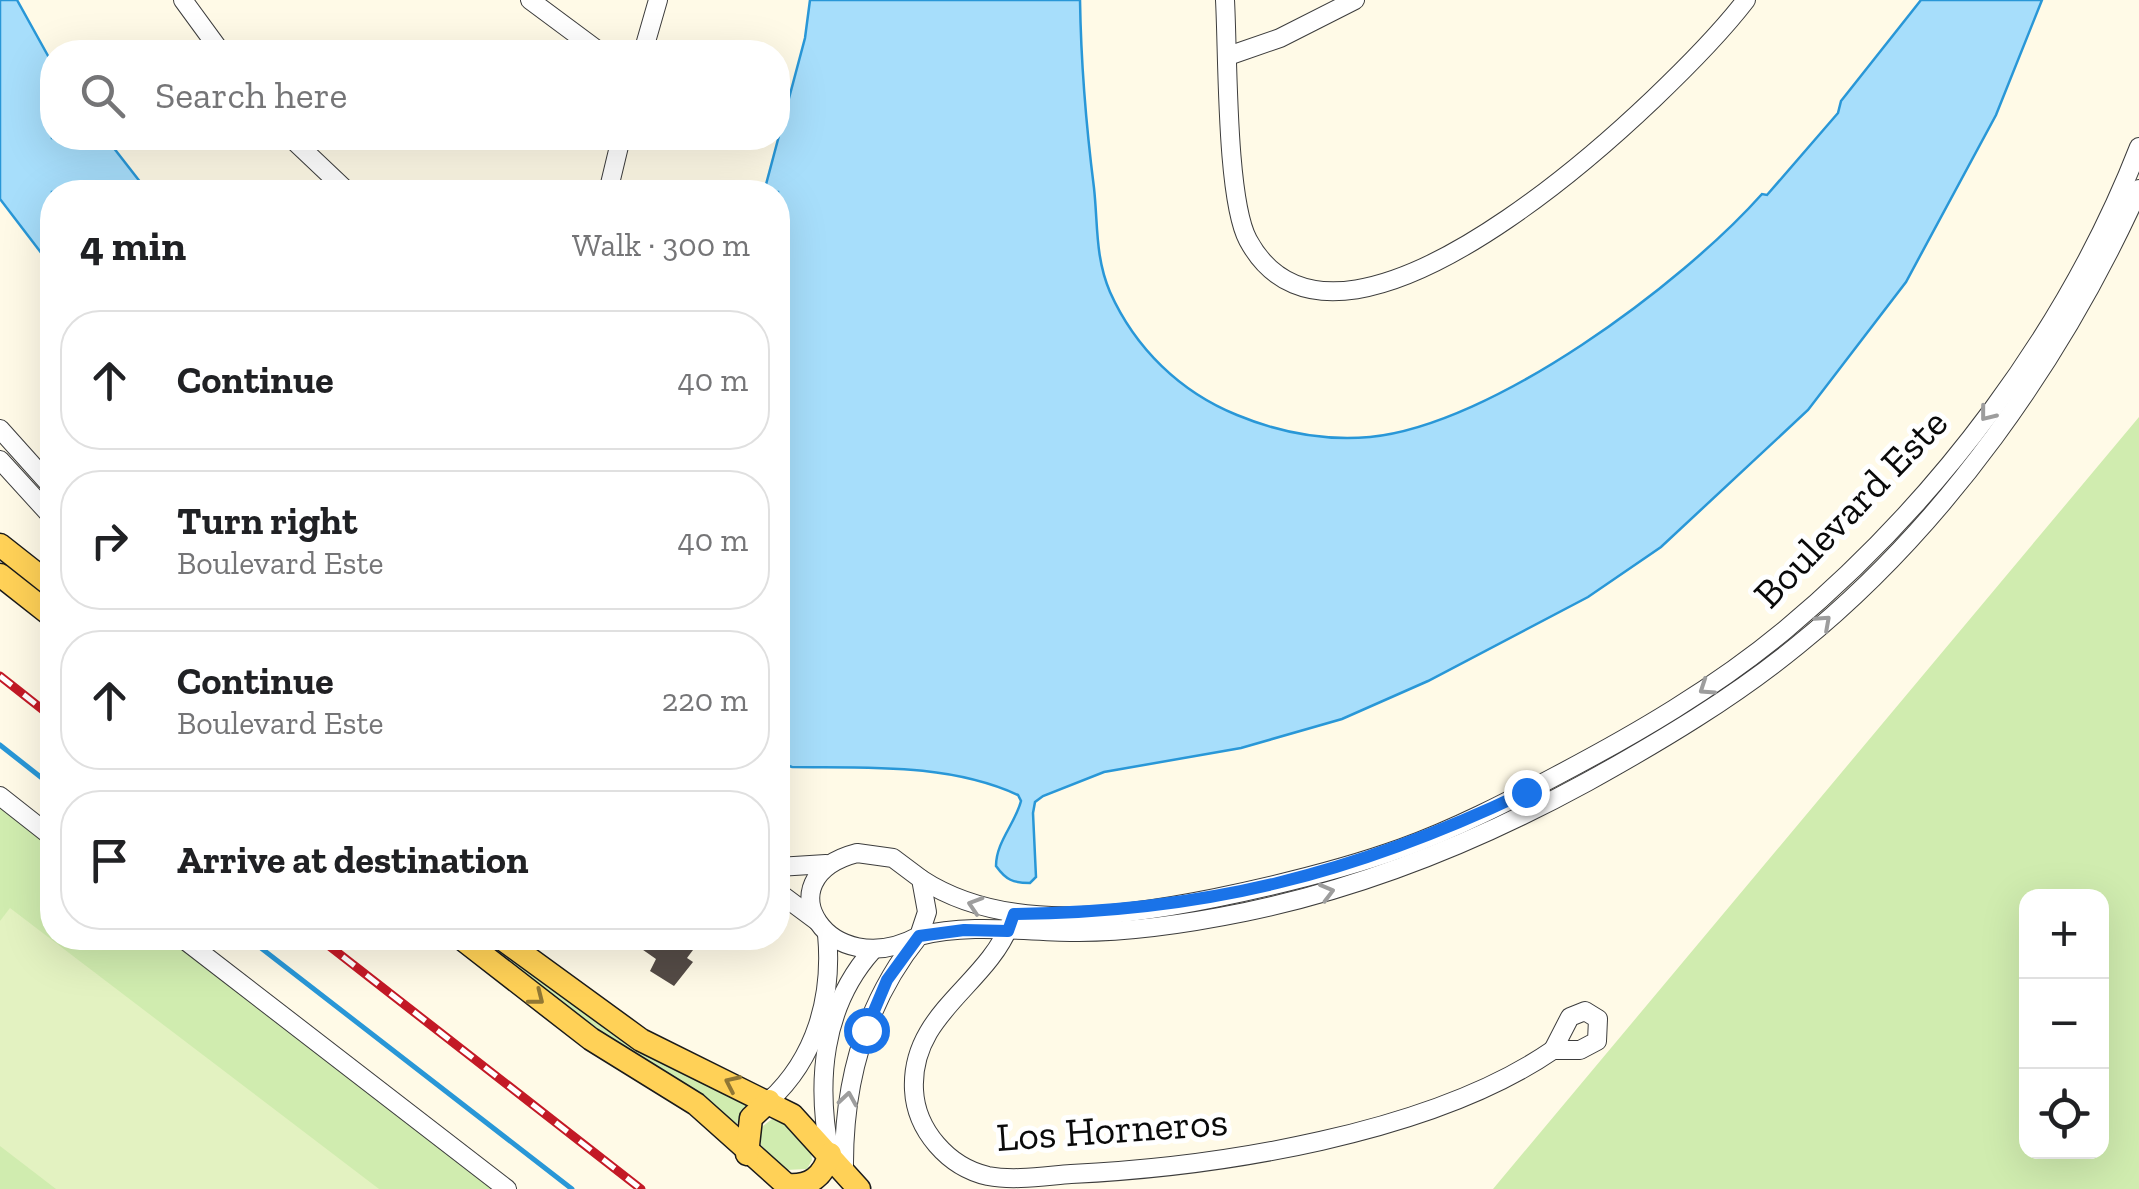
<!DOCTYPE html>
<meta charset="utf-8">
<style>
:root{--surface:#fff;--page:#f6f6f6;--text:#202124;--muted:#757577;--line:#e0e0e0}
body{margin:0;font-family:"Zilla Slab",serif;background:var(--page);color:var(--text)}
.controls{position:absolute;right:30px;bottom:30px;display:grid;overflow:hidden;border-radius:20px;box-shadow:0 10px 40px #0002}
.controls button{width:90px;height:90px;display:grid;place-items:center;padding:0;border:0;border-bottom:2px solid var(--line);background:var(--surface);color:var(--text);font:50px sans-serif}
.stop{position:absolute;width:30px;height:30px;margin:-22px;border:8px solid #1a73e8;border-radius:50%;background:#fff}
.stop.end{background:#1a73e8;border-color:#fff;box-shadow:0 2px 10px #0008}
.list{margin:0;padding:0;list-style:none}
h2{display:flex;justify-content:space-between;align-items:center;height:130px;margin:0;padding:0 40px;font-size:42px}
h2 small{font-size:32px;font-weight:400;color:var(--muted)}
.list li{display:grid;grid-template-columns:65px 1fr auto;gap:30px;align-items:center;box-sizing:border-box;height:140px;margin:0 20px 20px;padding:0 20px;border:2px solid var(--line);border-radius:40px}
.list b{display:block;font-size:38px;white-space:nowrap}
.list p{margin:0;font-size:32px;white-space:nowrap;color:var(--muted)}
.list em{font-size:32px;font-style:normal;color:var(--muted)}
.icon{flex:none;width:55px;height:55px;fill:none;stroke:currentColor;stroke-width:2;stroke-linecap:round;stroke-linejoin:round}
.map{position:relative;flex:none;width:2139px;height:1189px;overflow:hidden}
.search{position:absolute;background:var(--surface);box-shadow:0 10px 40px #0002;left:40px;top:40px;width:750px;height:110px;display:flex;align-items:center;gap:25px;box-sizing:border-box;padding:0 35px;border-radius:40px;color:var(--muted);font-size:38px}
.panel{position:absolute;background:var(--surface);box-shadow:0 10px 40px #0002;left:40px;top:180px;width:750px;height:770px;border-radius:40px}
.map>svg:first-child{display:block}
</style>
<div class="map">
<svg width="2139" height="1189" viewBox="0 0 2139 1189">
<rect width="100%" height="100%" fill="#fffae7"/>
<g fill="#d0ecaf" fill-rule="evenodd">
<path d="M2139 417V1189H1493ZM2026 896H2102V1152H2026Z"/>
<polygon points="0,803 52,842 52,938 180,938 517,1189 0,1189"/>
<polygon points="474,938 485,938 589,1016 751,1102 737,1124 629,1054"/>
<path d="M772 1119C789 1122 811 1142 812 1160L807 1169 786 1170 761 1145 759 1129Z"/>
</g>
<polygon fill="#e3f2c1" points="10,908 379,1189 56,1189 0,1146 0,921"/>
<g fill="#a7defb" stroke="#2997d7" stroke-width="2.5">
<polygon points="0,0 17,0 52,63 52,138 106,138 148,192 52,192 52,267 0,199"/>
<path d="M810 0H1080C1081 64 1086 125 1094 188 1098 224 1095 257 1110 292 1135 348 1180 392 1237 415 1278 432 1325 441 1370 437 1493 425 1682 284 1762 194L1767 195 1838 113 1841 101 1921 0H2042L1996 115 1906 282 1808 410 1661 547 1588 597 1428 681 1342 719 1241 748 1104 772 1043 796 1035 802 1033 813 1036 877 1030 883C1013 883 1006 880 996 866 996 842 1015 824 1021 801L1018 795C948 763 866 768 792 767L778 762V192H764L805 38Z"/>
</g>
<g fill="none" stroke-linecap="round" stroke-linejoin="round">
<g stroke="#2997d7" stroke-width="5">
<polyline points="0,745 52,786"/>
<polyline points="248,938 572,1189"/>
</g>
</g>
<polygon fill="#544b46" points="626,938 702,938 687,958 693,962 674,986 650,971 656,959"/>
<g fill="none" stroke-linecap="round" stroke-linejoin="round">
<g stroke="#3d3d3d" stroke-width="20">
<g id="minor">
<polyline points="183,0 221,52"/>
<polyline points="530,0 600,52"/>
<path d="M1225 0C1228 54 1226 199 1248 240 1343 417 1680 86 1746 0"/>
<polyline points="643,52 658,0"/>
<polyline points="1228,56 1280,38 1355,0"/>
<polyline points="291,138 348,192"/>
<polyline points="608,192 621,138"/>
<polyline points="0,429 52,487"/>
<polyline points="0,460 52,517"/>
<polyline points="0,796 52,837"/>
<path d="M857 853 893 858 921 879 927 912 919 936C829 985 761 878 857 853Z"/>
<polyline points="778,867 826,864"/>
<path d="M921 879C1005 934 1121 917 1215 898 1278 885 1341 870 1402 848 1455 829 1507 802 1556 776 1636 734 1715 688 1785 630 1937 503 2067 332 2139 147"/>
<polyline points="778,892 817,921"/>
<path d="M1010 924C986 986 910 1014 914 1090 916 1130 948 1167 988 1176 1014 1181 1045 1176 1071 1174 1217 1167 1431 1134 1553 1050"/>
<polyline points="182,938 507,1189"/>
<polygon points="1585,1011 1598,1019 1597,1041 1580,1050 1553,1050 1570,1017"/>
<path d="M769 1101C816 1058 833 997 827 934"/>
<path d="M830 1154C816 1083 822 1007 872 951"/>
<path d="M844 1170C843 1084 864 1004 919 936 970 923 1026 932 1079 932 1134 932 1191 923 1245 912 1367 887 1479 841 1587 782 1661 741 1733 698 1798 645 1944 527 2062 360 2139 189"/>
</g>
</g>
<g stroke="#1b1b1b" stroke-width="25">
<g id="major">
<polyline points="0,545 52,586"/>
<polyline points="0,575 52,616"/>
<polyline points="461,938 591,1039 696,1104 791,1189"/>
<polyline points="501,938 641,1040 792,1115 859,1189"/>
<polyline points="747,1154 751,1118 769,1101"/>
<path d="M786 1185C810 1187 823 1177 830 1154"/>
</g>
</g>
<use href="#minor" stroke="#fff" stroke-width="18"/>
<use href="#major" stroke="#ffd157" stroke-width="22"/>
<g stroke="#c31926" stroke-width="9">
<g id="rail">
<polyline points="0,676 52,717"/>
<polyline points="319,938 641,1189"/>
</g>
</g>
<use href="#rail" stroke="#fff" stroke-width="5" stroke-dasharray="15" stroke-linecap="butt"/>
</g>
<defs><path id="oneway-chevron" d="M-2-3.5L2.5 0L-2 3.5" fill="none" stroke-width="1.6" stroke-linecap="round" stroke-linejoin="round" transform="scale(2.5)"/></defs>
<g stroke="#9d9d9d">
<use href="#oneway-chevron" transform="translate(1987 414) rotate(128)"/>
<use href="#oneway-chevron" transform="translate(1824 622) rotate(-42)"/>
<use href="#oneway-chevron" transform="translate(1706 688) rotate(146)"/>
<use href="#oneway-chevron" transform="translate(1327 892) rotate(-15)"/>
<use href="#oneway-chevron" transform="translate(975 905) rotate(-162)"/>
<use href="#oneway-chevron" transform="translate(848 1099) rotate(-81)"/>
</g>
<g stroke="#917734">
<use href="#oneway-chevron" transform="translate(537 998) rotate(38)"/>
<use href="#oneway-chevron" transform="translate(732 1083) rotate(-155)"/>
</g>
<g fill="none" stroke-linecap="round" stroke-linejoin="round">
<path stroke="#1a73e8" stroke-width="12" d="M866 1030 887 980 919 936 964 930 1008 931 1014 914C1205 912 1354 874 1526 792"/>
</g>
<g text-anchor="middle" dominant-baseline="central" stroke-width="10" stroke-linejoin="round" paint-order="stroke">
<g font-size="40" fill="#0a0a0a" stroke="#fff">
<text transform="translate(1850 508) rotate(-46)">Boulevard Este</text>
<text transform="translate(1112 1129) rotate(-4)">Los Horneros</text>
</g>
</g>
</svg>
<div class="controls">
<button>+</button>
<button>−</button>
<button><svg class="icon" aria-label="locate" viewBox="0 0 24 24"><circle cx="12" cy="12" r="6"/><path d="M12 2v4M12 18v4M2 12h4M18 12h4"/></svg></button>
</div>
<div class="stop" style="left:866px;top:1030px"></div>
<div class="stop end" style="left:1526px;top:792px"></div>
<div class="search"><svg class="icon" aria-label="search" viewBox="0 0 24 24"><circle cx="10" cy="10" r="6"/><path d="M15 15l6 6"/></svg>Search here</div>
<section class="panel">
<h2>4 min<small>Walk · 300 m</small></h2>
<ul class="list">
<li><svg class="icon" aria-label="ahead" viewBox="0 0 24 24"><path d="M12 20V5M6 11l6-6 6 6"/></svg><div><b>Continue</b></div><em>40 m</em></li>
<li><svg class="icon" aria-label="right" viewBox="0 0 24 24"><path d="M7 20v-9h11M14 6l5 5-5 5"/></svg><div><b>Turn right</b><p>Boulevard Este</p></div><em>40 m</em></li>
<li><svg class="icon" aria-label="ahead" viewBox="0 0 24 24"><path d="M12 20V5M6 11l6-6 6 6"/></svg><div><b>Continue</b><p>Boulevard Este</p></div><em>220 m</em></li>
<li><svg class="icon" aria-label="arrive" viewBox="0 0 24 24"><path d="M6 21V4h12l-3 4 3 4H6"/></svg><div><b>Arrive at destination</b></div></li>
</ul>
</section>
</div>
